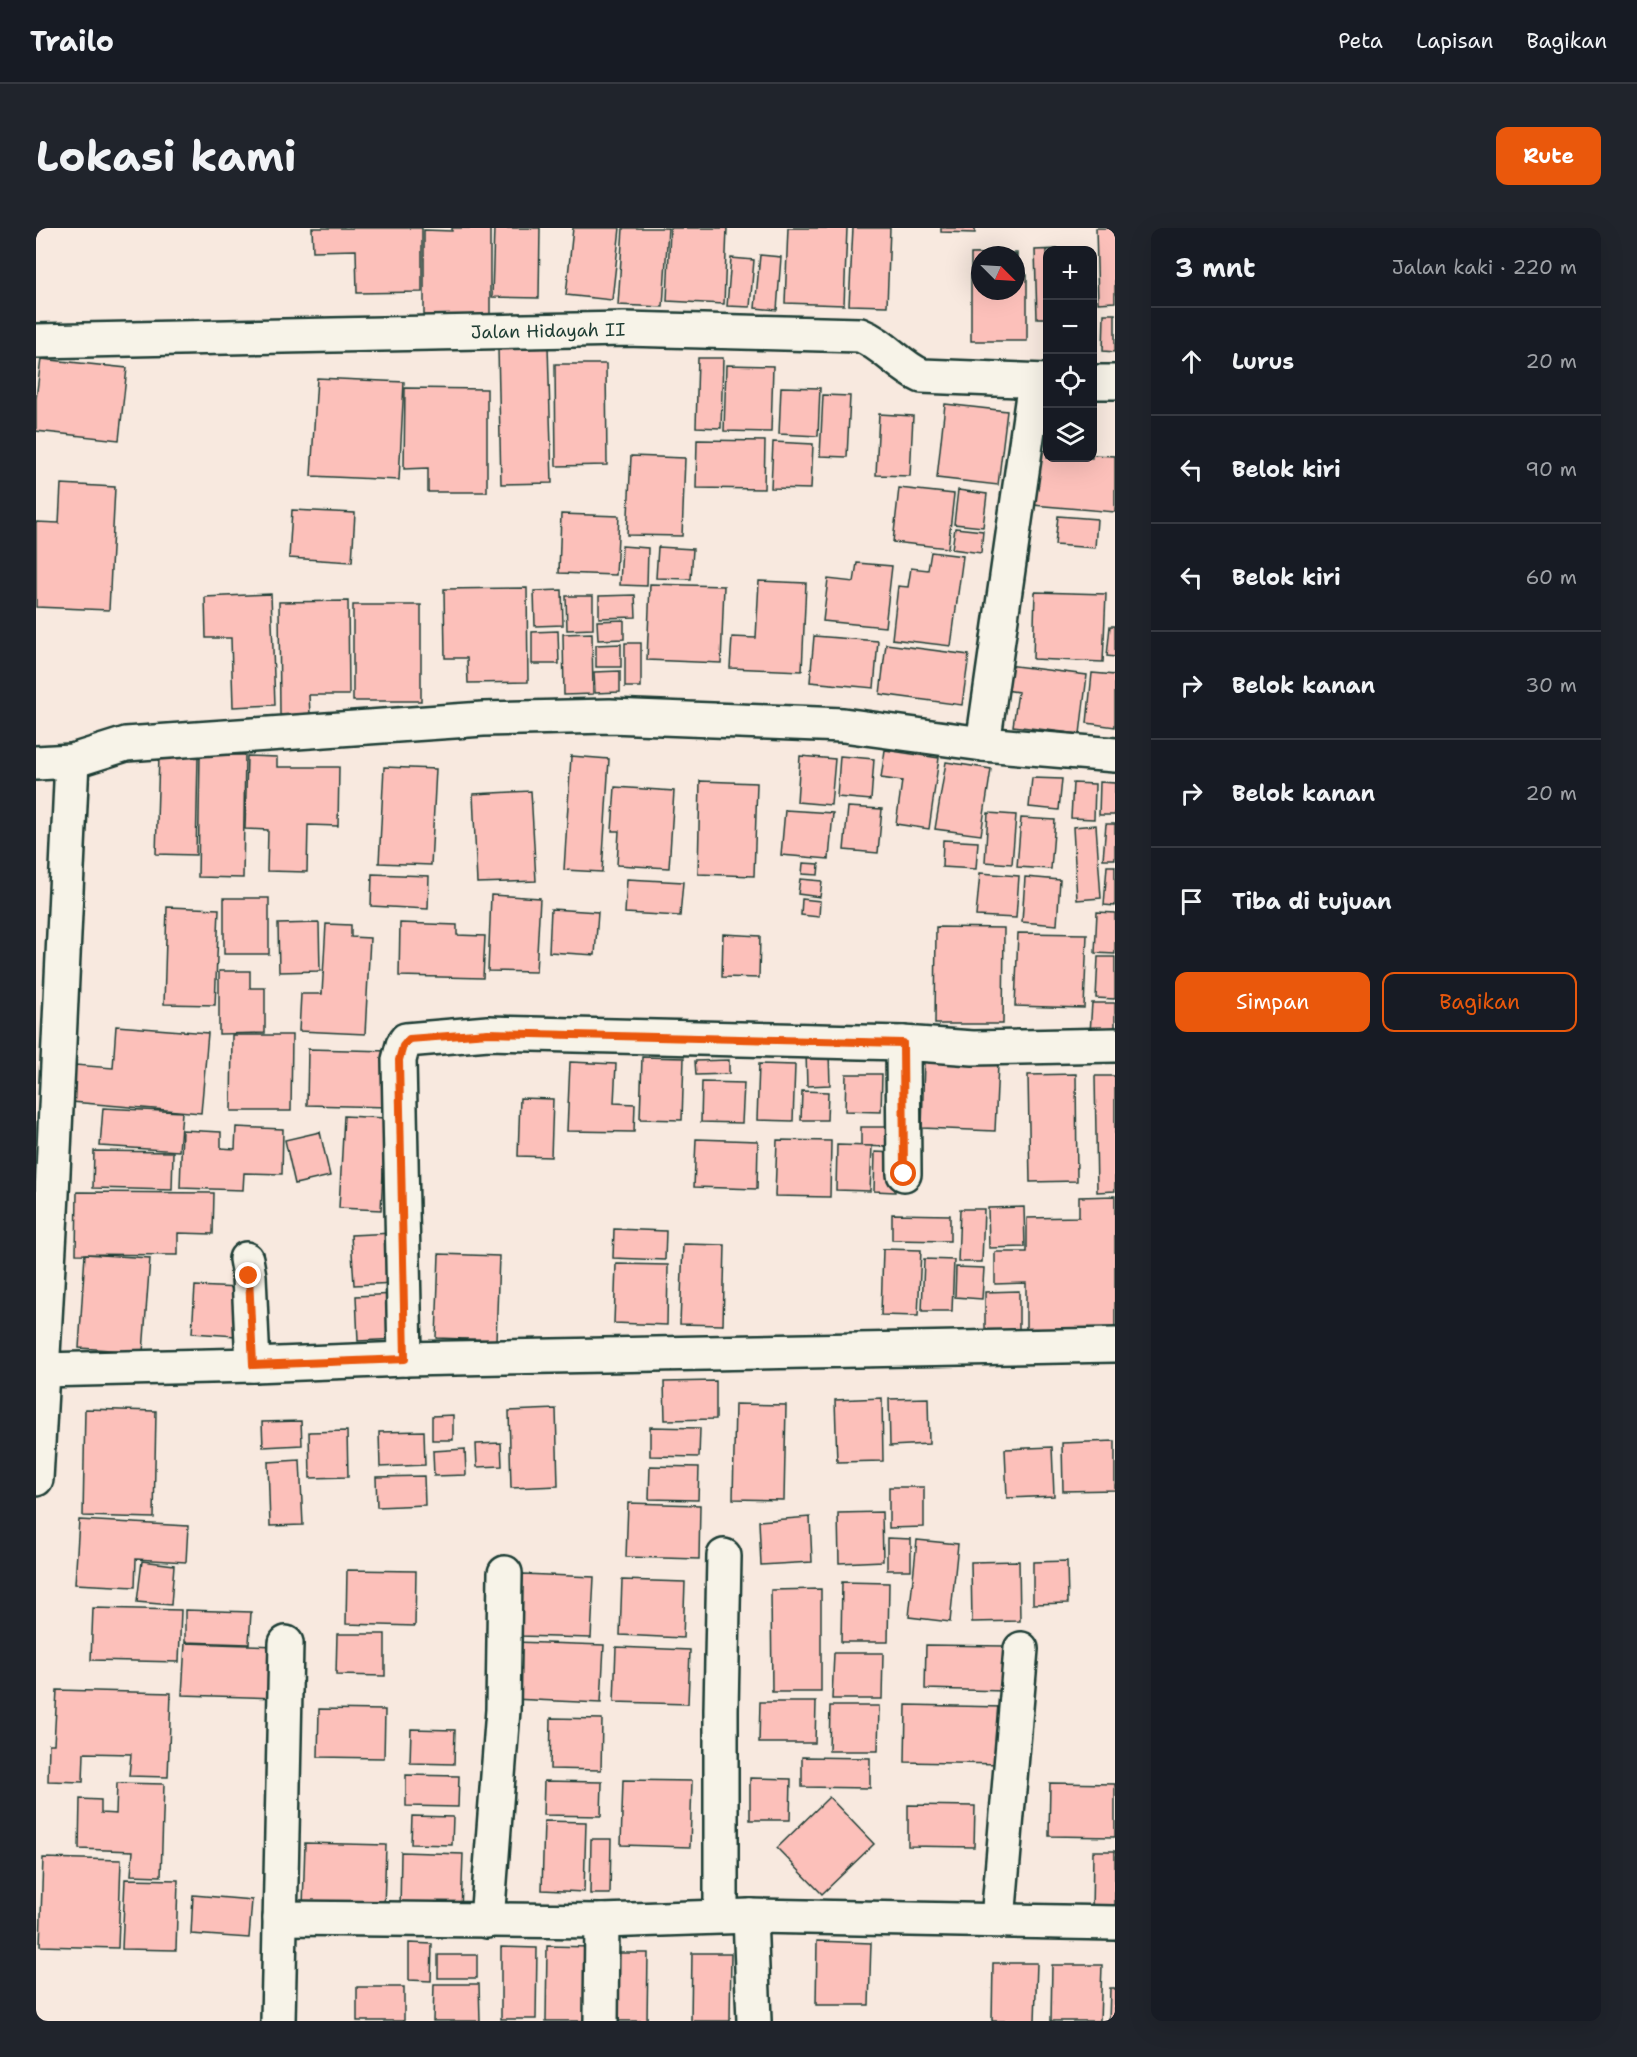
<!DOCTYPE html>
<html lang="id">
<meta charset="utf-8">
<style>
:root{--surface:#171b24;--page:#20242c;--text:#f1f3f6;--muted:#9ea1a6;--line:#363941;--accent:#ea580c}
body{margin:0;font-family:"Shantell Sans",sans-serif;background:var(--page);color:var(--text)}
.controls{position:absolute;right:18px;top:18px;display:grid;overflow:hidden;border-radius:12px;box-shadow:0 6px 24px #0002}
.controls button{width:54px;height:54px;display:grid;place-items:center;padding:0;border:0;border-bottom:2px solid var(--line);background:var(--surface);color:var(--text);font:30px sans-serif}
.compass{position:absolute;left:935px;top:18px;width:54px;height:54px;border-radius:50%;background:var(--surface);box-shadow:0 6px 24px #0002;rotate:114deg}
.stop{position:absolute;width:18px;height:18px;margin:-14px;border:4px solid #ea580c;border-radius:50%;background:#fff}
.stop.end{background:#ea580c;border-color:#fff;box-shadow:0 2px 6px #0008}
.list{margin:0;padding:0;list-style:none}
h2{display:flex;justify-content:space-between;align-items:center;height:78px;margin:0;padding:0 24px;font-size:26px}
h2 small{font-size:20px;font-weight:400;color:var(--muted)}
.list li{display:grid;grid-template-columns:39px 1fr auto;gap:18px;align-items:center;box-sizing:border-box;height:108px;padding:0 24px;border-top:2px solid var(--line)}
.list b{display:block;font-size:22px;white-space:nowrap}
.list em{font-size:20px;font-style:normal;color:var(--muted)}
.actions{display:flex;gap:12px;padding:18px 24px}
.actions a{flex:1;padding:14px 0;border:2px solid var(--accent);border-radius:12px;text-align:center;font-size:21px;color:var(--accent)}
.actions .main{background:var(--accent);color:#fff}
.icon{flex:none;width:33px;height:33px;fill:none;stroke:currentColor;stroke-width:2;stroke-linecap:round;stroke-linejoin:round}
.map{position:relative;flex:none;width:1079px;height:1793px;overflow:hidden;border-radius:12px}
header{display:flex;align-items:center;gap:36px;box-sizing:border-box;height:84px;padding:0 30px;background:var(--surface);border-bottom:2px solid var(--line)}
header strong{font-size:28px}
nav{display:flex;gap:33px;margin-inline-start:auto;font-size:21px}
.intro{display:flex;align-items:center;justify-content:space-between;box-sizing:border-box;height:144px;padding:0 36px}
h1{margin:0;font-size:42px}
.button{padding:15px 27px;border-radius:12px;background:var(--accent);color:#fff;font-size:21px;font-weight:700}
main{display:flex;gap:36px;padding:0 36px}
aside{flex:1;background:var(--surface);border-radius:12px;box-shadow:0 6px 24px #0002}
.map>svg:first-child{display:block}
</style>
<header>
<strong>Trailo</strong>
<nav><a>Peta</a><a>Lapisan</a><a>Bagikan</a></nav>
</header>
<div class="intro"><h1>Lokasi kami</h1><a class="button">Rute</a></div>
<main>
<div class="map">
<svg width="1079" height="1793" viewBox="0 0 1079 1793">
<rect width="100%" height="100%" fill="#f8e9df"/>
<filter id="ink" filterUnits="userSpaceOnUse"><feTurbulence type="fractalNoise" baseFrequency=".0167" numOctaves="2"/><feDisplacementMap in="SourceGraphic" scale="12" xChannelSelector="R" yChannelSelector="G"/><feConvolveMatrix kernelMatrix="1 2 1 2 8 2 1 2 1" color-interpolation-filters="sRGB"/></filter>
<g filter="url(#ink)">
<g fill="#fcc0ba" stroke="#1f3d34" stroke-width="1.5" fill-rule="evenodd">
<polygon points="276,0 386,0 386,64 321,65 320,22 277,23"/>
<polygon points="416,0 454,0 454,93 388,93 388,2 416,3"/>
<polygon points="458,0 504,0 503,70 456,69"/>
<polygon points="537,0 584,0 576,72 530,67"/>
<polygon points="587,0 632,0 627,79 582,77"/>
<polygon points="634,0 691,0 688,76 631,73"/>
<polygon points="752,0 811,0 808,77 749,75"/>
<polygon points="817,0 854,0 851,78 813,77"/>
<polygon points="905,0 939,0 939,5 905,4"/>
<polygon points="1060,0 1079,0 1079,74 1062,75"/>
<polygon points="1044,20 1044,22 1011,22 1011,90 1001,90 999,22"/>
<path d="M981 25V47H991V113H935V26ZM944 27H980V63H944Z"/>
<polygon points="724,27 745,29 741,82 719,80"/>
<polygon points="695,30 718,32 714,79 691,78"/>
<polygon points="1068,86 1079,86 1079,124 1067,123"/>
<polygon points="512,118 516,255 465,256 462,120"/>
<polygon points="662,130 687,130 685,200 660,199"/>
<polygon points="5,131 91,140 83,212 0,203 0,171"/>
<polygon points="519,136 570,136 571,237 520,238"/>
<polygon points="690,137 737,138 735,204 688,203"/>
<polygon points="281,150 368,154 363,252 275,248"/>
<polygon points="745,159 784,160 782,208 743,206"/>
<polygon points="369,160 451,161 451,264 392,264 392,240 368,241"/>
<polygon points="787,167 814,168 811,229 784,228"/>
<polygon points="909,176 971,183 962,257 901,250"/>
<polygon points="843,186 877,188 874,248 840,247"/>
<polygon points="661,212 729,213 728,261 660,260"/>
<polygon points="737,214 777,216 775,261 735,260"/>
<polygon points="1002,222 1011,223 1011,230 1056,230 1056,227 1079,228 1079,284 997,277"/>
<polygon points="595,228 649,230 646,308 591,307"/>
<polygon points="25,256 79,259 73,382 0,379 0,294 23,295"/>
<polygon points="863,260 918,266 912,320 857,314"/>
<polygon points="922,262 951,266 947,299 918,296"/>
<polygon points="256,282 319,285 316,334 253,330"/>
<polygon points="525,286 583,288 580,347 523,345"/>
<polygon points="1022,288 1061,291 1059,320 1019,317"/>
<polygon points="919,300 947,303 945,325 916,321"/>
<polygon points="586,318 612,320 611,358 584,357"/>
<polygon points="622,319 657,321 655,351 620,350"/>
<polygon points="895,324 927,328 915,418 856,411 862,358 872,359 875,340 892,342"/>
<polygon points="821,335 856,338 849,399 787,393 792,351 818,354"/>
<polygon points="723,353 770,355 766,443 694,440 696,409 720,410"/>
<polygon points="614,356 688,358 685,435 611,432"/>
<polygon points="491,360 492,454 432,455 431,430 409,430 408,361"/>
<polygon points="526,362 527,397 499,398 498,363"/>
<polygon points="999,364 1070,366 1067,434 997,431"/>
<polygon points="235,366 239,477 197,479 195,410 170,410 169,369"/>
<polygon points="599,367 600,389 563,390 563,368"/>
<polygon points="530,368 557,368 557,401 531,402"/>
<polygon points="312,373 313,467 273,467 274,486 244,487 243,374"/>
<rect x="317" y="377" width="68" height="96"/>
<polygon points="588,392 588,411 562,412 561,393"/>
<polygon points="1074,398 1079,398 1079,429 1071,428"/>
<polygon points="522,403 523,436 496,436 496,404"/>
<polygon points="556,405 557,466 528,467 527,406"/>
<polygon points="778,408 842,413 838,460 774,454"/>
<rect x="589" y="415" width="16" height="44"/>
<polygon points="585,416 585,439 560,439 560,417"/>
<polygon points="850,416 933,427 926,477 844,466"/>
<polygon points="971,437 1051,447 1044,506 977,498 982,464 969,462"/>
<polygon points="584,443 584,464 559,465 558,444"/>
<polygon points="1056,445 1079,447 1079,499 1051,495"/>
<polygon points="849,522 903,530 893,601 860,596 866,553 845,550"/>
<polygon points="164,527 209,527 207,650 162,649"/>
<polygon points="123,528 162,529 160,627 120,626"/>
<polygon points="211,528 241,529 241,539 303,539 302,598 272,597 271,644 231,643 232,602 209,601"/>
<polygon points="535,528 573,531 566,644 528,642"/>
<polygon points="764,528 799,531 795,577 761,574"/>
<polygon points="804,528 838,531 835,572 801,569"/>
<polygon points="910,534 955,541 945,607 899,601"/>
<polygon points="348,539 400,541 395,637 343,635"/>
<polygon points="996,550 1026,551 1023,582 993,579"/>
<polygon points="664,553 721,555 718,648 662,646"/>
<polygon points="1064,554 1079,555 1079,587 1063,587"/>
<polygon points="1037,555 1059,556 1058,591 1035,590"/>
<polygon points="579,559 638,563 633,640 581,637 583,603 576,603"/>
<polygon points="495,563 500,653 441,655 437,566"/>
<polygon points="812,579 846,581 842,625 808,622"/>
<polygon points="749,582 797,585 793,631 745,627"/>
<polygon points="952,585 980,587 976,636 949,634"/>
<polygon points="985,590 1019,592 1015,641 981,639"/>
<polygon points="1070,596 1079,596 1079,631 1067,631"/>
<polygon points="1060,597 1065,670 1041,672 1037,599"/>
<polygon points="907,612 942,614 940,641 906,639"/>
<polygon points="767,635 783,636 782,647 766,646"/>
<polygon points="1071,638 1079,638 1079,678 1068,677"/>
<polygon points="944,645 983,648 980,690 940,688"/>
<polygon points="336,646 393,648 392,681 335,678"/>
<polygon points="989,649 1024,652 1021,697 986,694"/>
<polygon points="591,651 647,654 644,688 589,685"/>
<polygon points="764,651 786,653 784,669 762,666"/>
<polygon points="455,667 504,670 500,744 452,743"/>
<rect x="188" y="670" width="45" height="56"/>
<polygon points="766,671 784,673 783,689 765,687"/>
<polygon points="131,679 183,681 179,777 128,776"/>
<polygon points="515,681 562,684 559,727 513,724"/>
<polygon points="1061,684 1079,685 1079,726 1059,725"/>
<polygon points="283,695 284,743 243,744 242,696"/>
<polygon points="364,695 421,697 421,707 449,708 447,750 363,748"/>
<polygon points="290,696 315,697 315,709 334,710 329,806 263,803 265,766 286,766"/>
<polygon points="900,699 968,700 967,796 899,796"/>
<polygon points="982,705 1051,706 1048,780 979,778"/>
<polygon points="687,706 724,708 723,750 686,749"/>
<polygon points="1062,729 1079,729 1079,771 1060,770"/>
<polygon points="183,743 214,743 214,760 229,760 229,805 183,806"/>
<polygon points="1056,775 1079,775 1079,806 1054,805"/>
<polygon points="80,798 172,805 165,885 36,874 39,837 77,840"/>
<polygon points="196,807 256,807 255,883 195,883"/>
<polygon points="272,821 353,823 352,879 271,877"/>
<polygon points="770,825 793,825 794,857 771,858"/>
<polygon points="606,829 648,830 646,892 604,891"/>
<polygon points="693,832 693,846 660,847 659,833"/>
<polygon points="888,833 962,836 959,903 886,900"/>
<polygon points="534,834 580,836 578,875 599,876 598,904 531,903"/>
<polygon points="723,836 759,837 757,893 721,892"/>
<polygon points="810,846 846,846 845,884 809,883"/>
<polygon points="1040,846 1041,953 994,954 992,847"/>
<polygon points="1059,848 1079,848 1079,963 1061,964"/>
<polygon points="666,854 708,855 706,895 665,894"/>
<polygon points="766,863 792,864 791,892 765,892"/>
<polygon points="484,870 517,871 515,929 482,928"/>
<polygon points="67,880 146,884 143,923 64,918"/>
<polygon points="308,888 350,890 345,982 303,980"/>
<polygon points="200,899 247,901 246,946 208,945 207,962 144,960 146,902 185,904 185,920 199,921"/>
<polygon points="825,899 854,899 853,919 825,918"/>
<polygon points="284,904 294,948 259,956 249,912"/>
<polygon points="660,911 722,913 721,961 658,959"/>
<polygon points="741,912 795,913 794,969 739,968"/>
<polygon points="801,917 836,918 834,963 800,962"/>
<polygon points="58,923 137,924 136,962 57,960"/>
<polygon points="839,924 860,925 859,964 838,963"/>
<polygon points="41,964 178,965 177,1006 142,1005 142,1027 40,1026"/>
<polygon points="1079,968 1079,1102 990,1103 990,1055 959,1056 959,1024 991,1024 991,990 1043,989 1043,969"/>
<polygon points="988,979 989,1019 953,1020 952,980"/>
<polygon points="924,981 948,981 946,1034 922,1034"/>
<polygon points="856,986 914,987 914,1013 856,1012"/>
<polygon points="578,1001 630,1003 629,1032 577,1030"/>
<polygon points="357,1005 360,1055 318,1057 315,1007"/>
<polygon points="647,1016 689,1017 687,1097 644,1096"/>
<polygon points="847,1021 885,1022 882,1088 845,1087"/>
<polygon points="49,1026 114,1030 107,1124 43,1120"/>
<polygon points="403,1026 463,1028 460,1112 400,1110"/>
<polygon points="888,1031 918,1032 916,1083 886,1083"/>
<polygon points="580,1036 632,1037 631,1097 578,1095"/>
<polygon points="920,1039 948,1040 946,1071 919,1069"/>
<polygon points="159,1058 203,1060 200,1108 156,1105"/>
<polygon points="983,1063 983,1102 949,1102 949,1064"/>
<polygon points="360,1066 362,1111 322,1113 320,1068"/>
<polygon points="680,1153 680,1191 629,1192 628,1154"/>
<polygon points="846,1170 847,1233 801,1234 799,1172"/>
<polygon points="892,1170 893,1216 854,1218 853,1171"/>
<polygon points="699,1176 750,1177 748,1272 697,1271"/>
<polygon points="49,1181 120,1183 118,1290 47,1288"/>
<polygon points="520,1181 522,1258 475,1260 473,1183"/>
<polygon points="417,1187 417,1212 396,1212 396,1188"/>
<polygon points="265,1193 266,1217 227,1219 226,1194"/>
<polygon points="614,1199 664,1200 663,1229 614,1228"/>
<polygon points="311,1203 312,1249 274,1250 273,1204"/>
<polygon points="388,1203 389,1237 344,1239 343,1204"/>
<polygon points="1079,1213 1079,1262 1027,1263 1026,1215"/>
<polygon points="465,1215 466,1238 441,1239 440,1216"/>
<polygon points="1016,1219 1018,1268 971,1270 969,1221"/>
<polygon points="429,1221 430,1247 398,1248 397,1223"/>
<polygon points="264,1232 267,1297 234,1298 232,1234"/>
<polygon points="614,1238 663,1239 662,1272 613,1271"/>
<polygon points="388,1248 389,1277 341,1279 340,1249"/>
<polygon points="853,1259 888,1259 888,1299 853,1300"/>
<polygon points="592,1275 664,1277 663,1331 590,1329"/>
<polygon points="846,1284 847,1333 803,1335 802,1285"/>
<polygon points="774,1289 776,1334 725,1337 723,1293"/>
<polygon points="43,1292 152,1298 150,1334 100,1331 99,1359 39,1356"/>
<polygon points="851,1310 875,1311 875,1342 851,1342"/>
<polygon points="881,1312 922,1316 914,1394 873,1389"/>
<polygon points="106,1333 138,1337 135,1377 101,1374"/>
<polygon points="983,1333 984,1393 936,1394 935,1334"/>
<polygon points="1031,1333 1032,1375 997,1376 997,1334"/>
<polygon points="311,1342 380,1343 379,1398 310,1396"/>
<polygon points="487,1346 558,1349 555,1410 484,1408"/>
<polygon points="586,1352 649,1354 647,1410 584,1407"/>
<polygon points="806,1354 853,1355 852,1414 805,1414"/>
<polygon points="785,1361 785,1464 736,1464 735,1362"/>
<polygon points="57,1380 145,1382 143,1434 55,1432"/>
<polygon points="149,1382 215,1384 213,1416 149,1414"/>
<polygon points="301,1406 349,1406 349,1448 300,1447"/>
<polygon points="479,1414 568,1417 565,1475 476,1471"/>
<polygon points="149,1415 242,1418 240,1470 146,1467"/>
<polygon points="890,1417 969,1418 968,1463 889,1461"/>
<polygon points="580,1419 654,1422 652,1476 578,1474"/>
<polygon points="798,1425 847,1425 846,1471 796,1471"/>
<polygon points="21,1462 135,1465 132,1549 93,1548 95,1526 48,1525 47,1554 12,1553 13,1516 18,1516"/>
<polygon points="724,1474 780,1474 779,1515 723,1515"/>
<polygon points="870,1477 967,1479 966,1536 869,1534"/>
<polygon points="794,1478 843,1478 842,1523 793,1523"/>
<polygon points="283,1481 349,1482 348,1530 282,1529"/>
<polygon points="515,1490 566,1491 565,1542 514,1541"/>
<polygon points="375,1501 419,1502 418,1536 374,1535"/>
<polygon points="766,1529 834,1530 834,1560 766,1559"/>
<polygon points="370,1547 423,1548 422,1579 370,1578"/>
<polygon points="714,1550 755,1551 754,1592 714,1592"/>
<polygon points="587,1552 656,1553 654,1619 585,1617"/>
<polygon points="508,1553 566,1554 565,1588 507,1587"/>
<polygon points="81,1555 128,1556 125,1648 95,1647 97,1623 43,1621 44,1571 65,1572 65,1585 80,1586"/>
<polygon points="1014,1555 1079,1556 1079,1609 1013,1608"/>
<polygon points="793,1569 838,1616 786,1666 741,1620"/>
<polygon points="872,1577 939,1578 938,1619 872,1618"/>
<polygon points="376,1588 417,1589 416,1617 375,1616"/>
<polygon points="508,1593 550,1594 548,1664 506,1662"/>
<polygon points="555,1611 575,1611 574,1666 554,1666"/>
<polygon points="269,1615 350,1617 348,1681 267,1679"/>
<polygon points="1057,1623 1079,1623 1079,1686 1056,1685"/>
<polygon points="365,1624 427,1626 425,1685 364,1683"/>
<polygon points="7,1630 85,1632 82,1720 4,1718"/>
<polygon points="89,1651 142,1652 140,1722 86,1721"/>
<polygon points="157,1667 216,1672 213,1710 155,1706"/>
<polygon points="781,1713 835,1715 833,1777 780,1777"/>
<polygon points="373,1715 396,1716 395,1753 373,1752"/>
<polygon points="511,1718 557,1719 556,1793 510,1793"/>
<polygon points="465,1719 501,1720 500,1791 465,1791"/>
<polygon points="575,1725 612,1725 611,1793 574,1793"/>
<polygon points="656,1725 695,1725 694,1793 655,1793"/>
<rect x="402" y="1727" width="39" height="23"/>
<polygon points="957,1735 1001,1735 999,1793 956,1793"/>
<polygon points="1016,1737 1066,1737 1064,1793 1015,1793"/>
<polygon points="398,1756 443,1756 444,1793 397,1793"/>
<rect x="321" y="1759" width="47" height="34"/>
<polygon points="1074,1760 1079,1760 1079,1793 1073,1793"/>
</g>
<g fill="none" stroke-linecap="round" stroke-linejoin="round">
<g stroke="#1f3d34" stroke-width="38">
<g id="street">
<path d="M0 113 588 101 824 107C848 116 863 138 886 148L1011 153"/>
<polyline points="1056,154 1079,154"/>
<polyline points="947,516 999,153"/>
<polyline points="0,535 36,533 90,516 447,491 574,488 807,497 947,516 1079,527"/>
<polyline points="868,946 867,815 937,820 1079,817"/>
<polyline points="210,1031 213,1048 217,1137"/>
<polyline points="369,1131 363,832 367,817 370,812 452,805 867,815"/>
<polyline points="5,1142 217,1137 369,1131 1079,1117"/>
<polyline points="0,1251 16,966 36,533"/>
<polyline points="685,1688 685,1482 688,1328"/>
<polyline points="714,1688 718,1793"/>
<polyline points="244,1690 566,1693 714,1688 1079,1695"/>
<polyline points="962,1692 985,1421"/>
<polyline points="451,1693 467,1482 469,1345"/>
<polyline points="242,1793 250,1415"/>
<polyline points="565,1793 566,1693"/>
</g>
</g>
<use href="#street" stroke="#f7f3e8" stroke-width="33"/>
</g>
</g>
<g fill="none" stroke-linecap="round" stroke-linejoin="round" filter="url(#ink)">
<polyline stroke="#ea580c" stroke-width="8" points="213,1048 217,1137 369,1131 363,832 367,818 373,811 452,805 867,815 868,946"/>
</g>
<g text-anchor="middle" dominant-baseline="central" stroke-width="4.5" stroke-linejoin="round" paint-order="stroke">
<g font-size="18" fill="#1f3d34" stroke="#f7f3e8">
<text transform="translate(512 103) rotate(-1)">Jalan Hidayah II</text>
</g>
</g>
</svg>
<div class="controls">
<button>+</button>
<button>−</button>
<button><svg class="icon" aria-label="locate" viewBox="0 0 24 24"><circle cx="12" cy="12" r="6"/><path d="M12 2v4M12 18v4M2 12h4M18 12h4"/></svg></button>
<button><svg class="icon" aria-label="layers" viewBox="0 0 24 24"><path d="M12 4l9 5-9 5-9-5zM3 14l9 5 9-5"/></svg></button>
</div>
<svg class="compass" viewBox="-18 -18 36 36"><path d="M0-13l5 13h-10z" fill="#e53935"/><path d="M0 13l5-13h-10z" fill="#9ea1a6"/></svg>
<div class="stop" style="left:868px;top:946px"></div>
<div class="stop end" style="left:213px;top:1048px"></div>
</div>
<aside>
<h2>3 mnt<small>Jalan kaki · 220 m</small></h2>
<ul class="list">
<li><svg class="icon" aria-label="ahead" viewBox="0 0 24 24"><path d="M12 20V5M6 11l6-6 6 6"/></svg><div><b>Lurus</b></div><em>20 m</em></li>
<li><svg class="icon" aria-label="left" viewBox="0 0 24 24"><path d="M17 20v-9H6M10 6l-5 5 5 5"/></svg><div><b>Belok kiri</b></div><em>90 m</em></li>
<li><svg class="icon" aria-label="left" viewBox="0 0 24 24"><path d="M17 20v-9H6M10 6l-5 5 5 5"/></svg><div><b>Belok kiri</b></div><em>60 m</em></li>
<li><svg class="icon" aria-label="right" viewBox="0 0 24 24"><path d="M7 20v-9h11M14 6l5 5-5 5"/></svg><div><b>Belok kanan</b></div><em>30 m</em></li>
<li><svg class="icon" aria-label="right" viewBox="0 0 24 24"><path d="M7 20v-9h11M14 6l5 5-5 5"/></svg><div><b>Belok kanan</b></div><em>20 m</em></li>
<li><svg class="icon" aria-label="arrive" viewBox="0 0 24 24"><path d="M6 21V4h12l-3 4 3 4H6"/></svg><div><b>Tiba di tujuan</b></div></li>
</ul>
<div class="actions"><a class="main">Simpan</a><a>Bagikan</a></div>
</aside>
</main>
